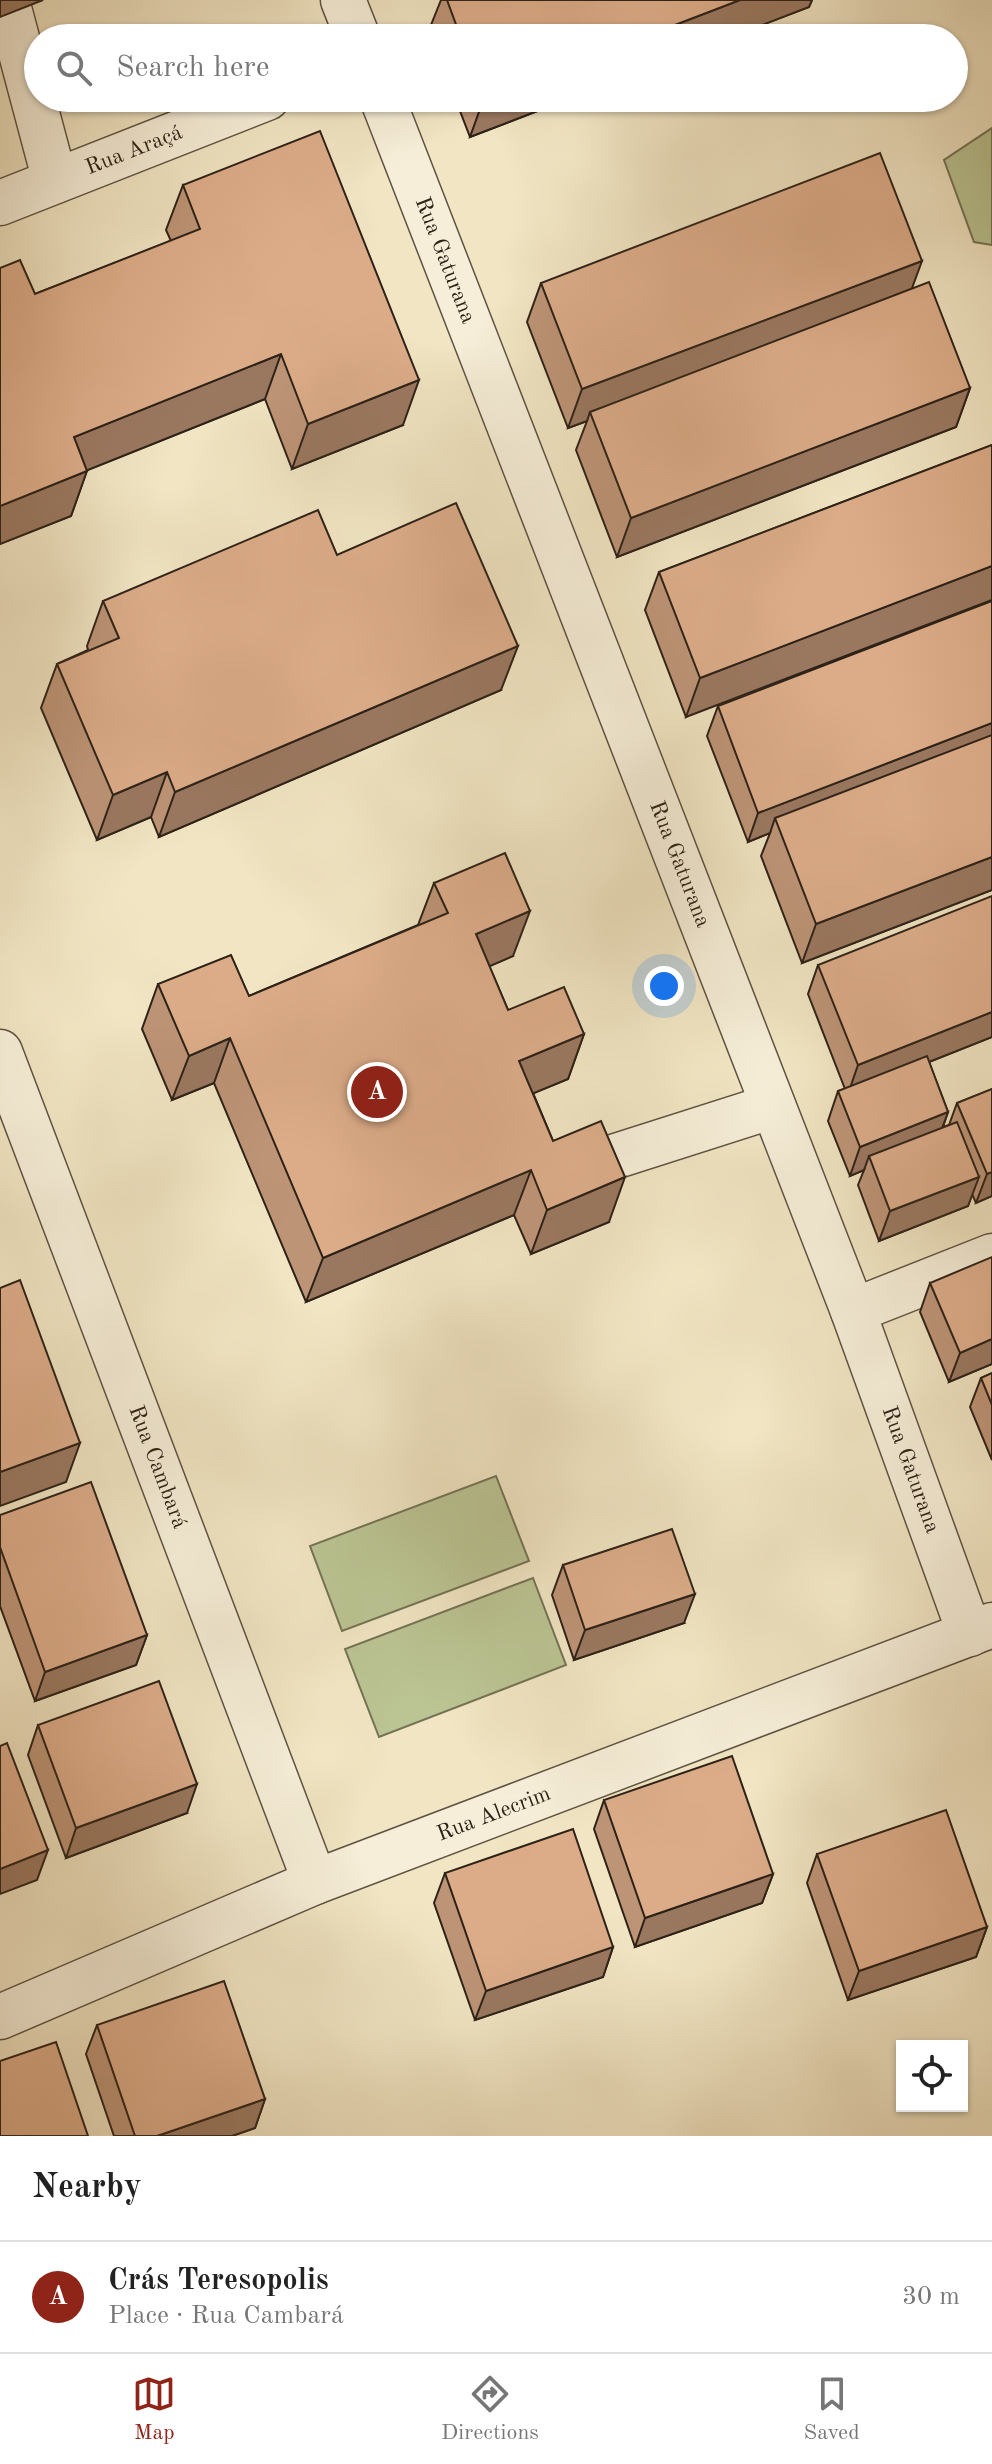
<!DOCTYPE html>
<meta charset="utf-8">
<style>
:root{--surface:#fff;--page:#f2f2f2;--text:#222;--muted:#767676;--line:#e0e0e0;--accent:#8f2418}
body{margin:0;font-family:"Old Standard TT",serif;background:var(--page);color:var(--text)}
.controls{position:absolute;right:24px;bottom:24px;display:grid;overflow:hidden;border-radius:0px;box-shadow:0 2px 6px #0004}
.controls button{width:72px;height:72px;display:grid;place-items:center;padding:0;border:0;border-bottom:2px solid var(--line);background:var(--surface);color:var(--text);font:40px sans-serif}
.you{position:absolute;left:664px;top:986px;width:28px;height:28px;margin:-20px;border:6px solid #fff;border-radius:50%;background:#1a73e8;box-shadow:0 0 0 12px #1a73e833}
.badge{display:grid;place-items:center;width:52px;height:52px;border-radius:50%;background:var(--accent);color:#fff;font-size:26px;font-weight:700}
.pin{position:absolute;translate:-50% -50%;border:4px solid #fff;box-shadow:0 2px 8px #0006}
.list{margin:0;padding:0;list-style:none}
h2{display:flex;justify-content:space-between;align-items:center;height:104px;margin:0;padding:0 32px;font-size:34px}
h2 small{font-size:26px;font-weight:400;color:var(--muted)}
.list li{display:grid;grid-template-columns:52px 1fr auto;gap:24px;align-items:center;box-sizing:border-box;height:112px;padding:0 32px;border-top:2px solid var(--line)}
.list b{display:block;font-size:30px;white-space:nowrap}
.list p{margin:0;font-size:26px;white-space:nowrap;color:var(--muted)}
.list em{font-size:26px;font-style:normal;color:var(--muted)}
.icon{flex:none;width:44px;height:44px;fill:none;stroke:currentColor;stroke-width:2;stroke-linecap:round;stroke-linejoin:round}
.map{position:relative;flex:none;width:992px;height:2136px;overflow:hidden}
.search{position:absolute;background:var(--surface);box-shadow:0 2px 6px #0004;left:24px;right:24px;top:24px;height:88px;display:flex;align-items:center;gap:20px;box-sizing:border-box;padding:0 28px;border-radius:44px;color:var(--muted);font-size:30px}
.sheet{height:216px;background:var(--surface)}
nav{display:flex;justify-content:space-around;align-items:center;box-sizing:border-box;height:112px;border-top:2px solid var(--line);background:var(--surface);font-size:22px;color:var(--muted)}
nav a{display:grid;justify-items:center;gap:4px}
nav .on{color:var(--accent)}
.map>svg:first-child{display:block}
</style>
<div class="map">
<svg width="992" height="2136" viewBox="0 0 992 2136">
<rect width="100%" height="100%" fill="#f1e5c3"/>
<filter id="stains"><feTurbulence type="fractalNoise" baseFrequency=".0025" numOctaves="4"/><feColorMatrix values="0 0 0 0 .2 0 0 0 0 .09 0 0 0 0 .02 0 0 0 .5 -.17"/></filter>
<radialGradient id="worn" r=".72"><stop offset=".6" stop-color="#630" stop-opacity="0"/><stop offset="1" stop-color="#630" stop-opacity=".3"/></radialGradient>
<g fill="#bbc493" stroke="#747356" stroke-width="2">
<polygon points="992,128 992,245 974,242 944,160"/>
<polygon points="496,1476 529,1561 342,1631 310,1546"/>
<polygon points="533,1578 566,1665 379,1737 345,1649"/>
</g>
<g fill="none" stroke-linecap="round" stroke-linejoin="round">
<g stroke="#5e5343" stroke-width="47">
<g id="minor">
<polyline points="343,0 358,38"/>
<polyline points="10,12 55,181"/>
<path id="s1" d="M382 98 853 1311 970 1634"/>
<path id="s2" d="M0 203 267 98"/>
<path id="s3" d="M0 1052 315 1882"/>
<polyline points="585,1166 773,1106"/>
<polyline points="853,1311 992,1256"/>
<path id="s4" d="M0 2017 315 1882 992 1625"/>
</g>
</g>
<use href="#minor" stroke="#f6eed8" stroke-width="44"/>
</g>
<g fill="#bd9476" stroke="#2d2218" stroke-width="2">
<polygon points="441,0 812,0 809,7 728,38 432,38 429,30"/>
<polygon points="455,98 571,98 470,137"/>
<polygon points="183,185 403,425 292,469 265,399 87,470 71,516 0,544 0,268 35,294 171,241 166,230"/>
<polygon points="541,283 911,289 970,388 956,427 617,557 576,450 587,421 568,428 527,322"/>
<polygon points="992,445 686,717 645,610 659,572"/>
<polygon points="337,555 501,690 159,837 151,817 97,840 41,708 57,664 88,650 87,646 103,601"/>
<polygon points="992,601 992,890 802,963 761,856 770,833 748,842 707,736 718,706"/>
<polygon points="434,883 513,956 489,966 508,1010 584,1034 568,1079 533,1093 553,1141 609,1222 531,1254 514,1215 306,1302 214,1083 172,1100 142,1029 158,984 249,996 418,925"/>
<polygon points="818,965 992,1037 929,1062 948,1112 943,1127 949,1125 957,1103 992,1089 992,1196 976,1203 972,1194 968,1206 879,1241 858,1185 864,1170 850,1176 828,1121 838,1091 845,1089 808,994"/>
<polygon points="930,1283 992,1364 949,1382 920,1312"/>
<polygon points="992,1373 992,1460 970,1407 981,1378"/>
<polygon points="0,1515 147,1635 136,1665 35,1701 0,1606"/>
<polygon points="563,1565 684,1623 574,1660 552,1595"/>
<polygon points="38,1725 187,1813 66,1858 28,1755"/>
<polygon points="604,1800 773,1874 762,1903 635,1947 594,1829"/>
<polygon points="817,1854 987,1927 976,1957 848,2000 807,1883"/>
<polygon points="445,1873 613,1947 603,1977 475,2020 434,1903"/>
<polygon points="97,2025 265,2099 255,2128 232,2136 114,2136 86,2054"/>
</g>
<g fill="#9a7860" stroke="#2d2218" stroke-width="2">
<polygon points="0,0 43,0 0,17"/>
<polygon points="740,0 812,0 809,7 728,38 641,38"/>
<polygon points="484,98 571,98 470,137"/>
<polygon points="922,261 908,299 590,412 587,421 568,428 582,389"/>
<polygon points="281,354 265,399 58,482 74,437"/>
<polygon points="419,380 403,425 292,469 308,424"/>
<polygon points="970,388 956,427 617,557 631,518"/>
<polygon points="87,471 71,516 0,544 0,506"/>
<polygon points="992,566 992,600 686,717 700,678"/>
<polygon points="518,646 501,690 159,837 175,792"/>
<polygon points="992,723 992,748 775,818 770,833 748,842 758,813"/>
<polygon points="167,772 151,817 97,840 113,795"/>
<polygon points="992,857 992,890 802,963 816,924"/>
<polygon points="530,911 513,956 460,979 476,934"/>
<polygon points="992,1012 992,1037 848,1094 858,1065"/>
<polygon points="584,1034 568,1079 503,1106 519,1061"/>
<polygon points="230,1038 214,1083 172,1100 189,1056"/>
<polygon points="948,1112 937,1142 869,1156 864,1170 850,1176 860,1147"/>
<polygon points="531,1170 514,1215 306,1302 323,1258"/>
<polygon points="992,1172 992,1196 976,1203 987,1174"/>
<polygon points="625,1177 609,1222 531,1254 547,1210"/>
<polygon points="979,1177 968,1206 879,1241 890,1211"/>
<polygon points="992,1339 992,1364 949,1382 960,1353"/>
<polygon points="80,1443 66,1482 0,1506 0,1472"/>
<polygon points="695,1594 684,1623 574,1660 585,1630"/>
<polygon points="147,1635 136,1665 35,1701 45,1672"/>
<polygon points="197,1784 187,1813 66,1858 76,1828"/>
<polygon points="48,1850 37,1880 0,1894 0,1869"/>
<polygon points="773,1874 762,1903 635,1947 645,1918"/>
<polygon points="987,1927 976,1957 848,2000 859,1971"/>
<polygon points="613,1947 603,1977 475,2020 486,1991"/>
<polygon points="265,2099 255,2128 232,2136 157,2136"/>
</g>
<g fill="#dcac89" stroke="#2d2218" stroke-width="2">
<polygon points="447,0 740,0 641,38 461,38"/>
<polygon points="320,131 419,380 308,424 281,354 74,437 87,471 0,506 0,268 20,260 35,294 200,229 183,185"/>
<polygon points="880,153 922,261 582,389 541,283"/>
<polygon points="929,282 970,388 631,518 590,412"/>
<polygon points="992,445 992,566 700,678 659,572"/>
<polygon points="456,503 518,646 175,792 167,772 113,795 57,664 119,638 103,601 318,510 337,555"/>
<polygon points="992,601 992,723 758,813 718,706"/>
<polygon points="992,735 992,857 816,924 775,818"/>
<polygon points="505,853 530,911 476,934 508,1010 564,987 584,1034 519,1061 553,1141 601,1121 625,1177 547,1210 531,1170 323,1258 230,1038 189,1056 158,984 231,955 249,996 448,913 434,883"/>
<polygon points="992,896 992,1012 858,1065 818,965"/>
<polygon points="927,1056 948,1112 860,1147 838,1091"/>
<polygon points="992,1089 992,1172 987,1174 957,1103"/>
<polygon points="957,1122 979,1177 890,1211 869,1156"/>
<polygon points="992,1257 992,1339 960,1353 930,1283"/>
<polygon points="20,1280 80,1443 0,1472 0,1288"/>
<polygon points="992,1373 992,1405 981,1378"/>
<polygon points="91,1482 147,1635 45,1672 0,1547 0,1515"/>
<polygon points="672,1529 695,1594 585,1630 563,1565"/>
<polygon points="159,1681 197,1784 76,1828 38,1725"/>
<polygon points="7,1743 48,1850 0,1869 0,1746"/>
<polygon points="732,1756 773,1874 645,1918 604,1800"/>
<polygon points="946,1810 987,1927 859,1971 817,1854"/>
<polygon points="573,1829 613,1947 486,1991 445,1873"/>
<polygon points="224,1981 265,2099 157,2136 135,2136 97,2025"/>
<polygon points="56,2042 88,2136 0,2136 0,2061"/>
</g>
<g text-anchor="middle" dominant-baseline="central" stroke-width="6" stroke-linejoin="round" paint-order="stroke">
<g font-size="22" fill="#2d2218" stroke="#f6eed8">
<text stroke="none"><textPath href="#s2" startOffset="144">Rua Araçá</textPath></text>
<text stroke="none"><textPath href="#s1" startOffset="174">Rua Gaturana</textPath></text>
<text stroke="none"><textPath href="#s1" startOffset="822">Rua Gaturana</textPath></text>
<text stroke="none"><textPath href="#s3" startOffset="444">Rua Cambará</textPath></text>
<text stroke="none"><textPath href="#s1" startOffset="1470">Rua Gaturana</textPath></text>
<text stroke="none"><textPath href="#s4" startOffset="534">Rua Alecrim</textPath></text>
</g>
</g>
<rect width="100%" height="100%" filter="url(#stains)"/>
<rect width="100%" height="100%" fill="url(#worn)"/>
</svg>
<div class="controls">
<button><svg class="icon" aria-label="locate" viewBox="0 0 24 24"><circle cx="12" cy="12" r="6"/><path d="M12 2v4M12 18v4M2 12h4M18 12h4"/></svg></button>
</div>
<div class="you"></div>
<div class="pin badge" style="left:377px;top:1092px">A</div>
<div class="search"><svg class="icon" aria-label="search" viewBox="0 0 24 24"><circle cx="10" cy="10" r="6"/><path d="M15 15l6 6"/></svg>Search here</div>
</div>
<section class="sheet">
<h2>Nearby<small></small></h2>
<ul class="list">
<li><span class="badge">A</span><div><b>Crás Teresopolis</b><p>Place · Rua Cambará</p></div><em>30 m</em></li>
</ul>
</section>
<nav>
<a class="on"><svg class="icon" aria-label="map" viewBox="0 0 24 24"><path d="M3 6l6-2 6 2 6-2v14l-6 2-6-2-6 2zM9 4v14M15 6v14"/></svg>Map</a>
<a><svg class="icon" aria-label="directions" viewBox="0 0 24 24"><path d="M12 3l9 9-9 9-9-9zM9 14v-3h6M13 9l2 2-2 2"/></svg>Directions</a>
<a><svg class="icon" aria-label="saved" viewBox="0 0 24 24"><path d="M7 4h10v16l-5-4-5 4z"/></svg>Saved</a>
</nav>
